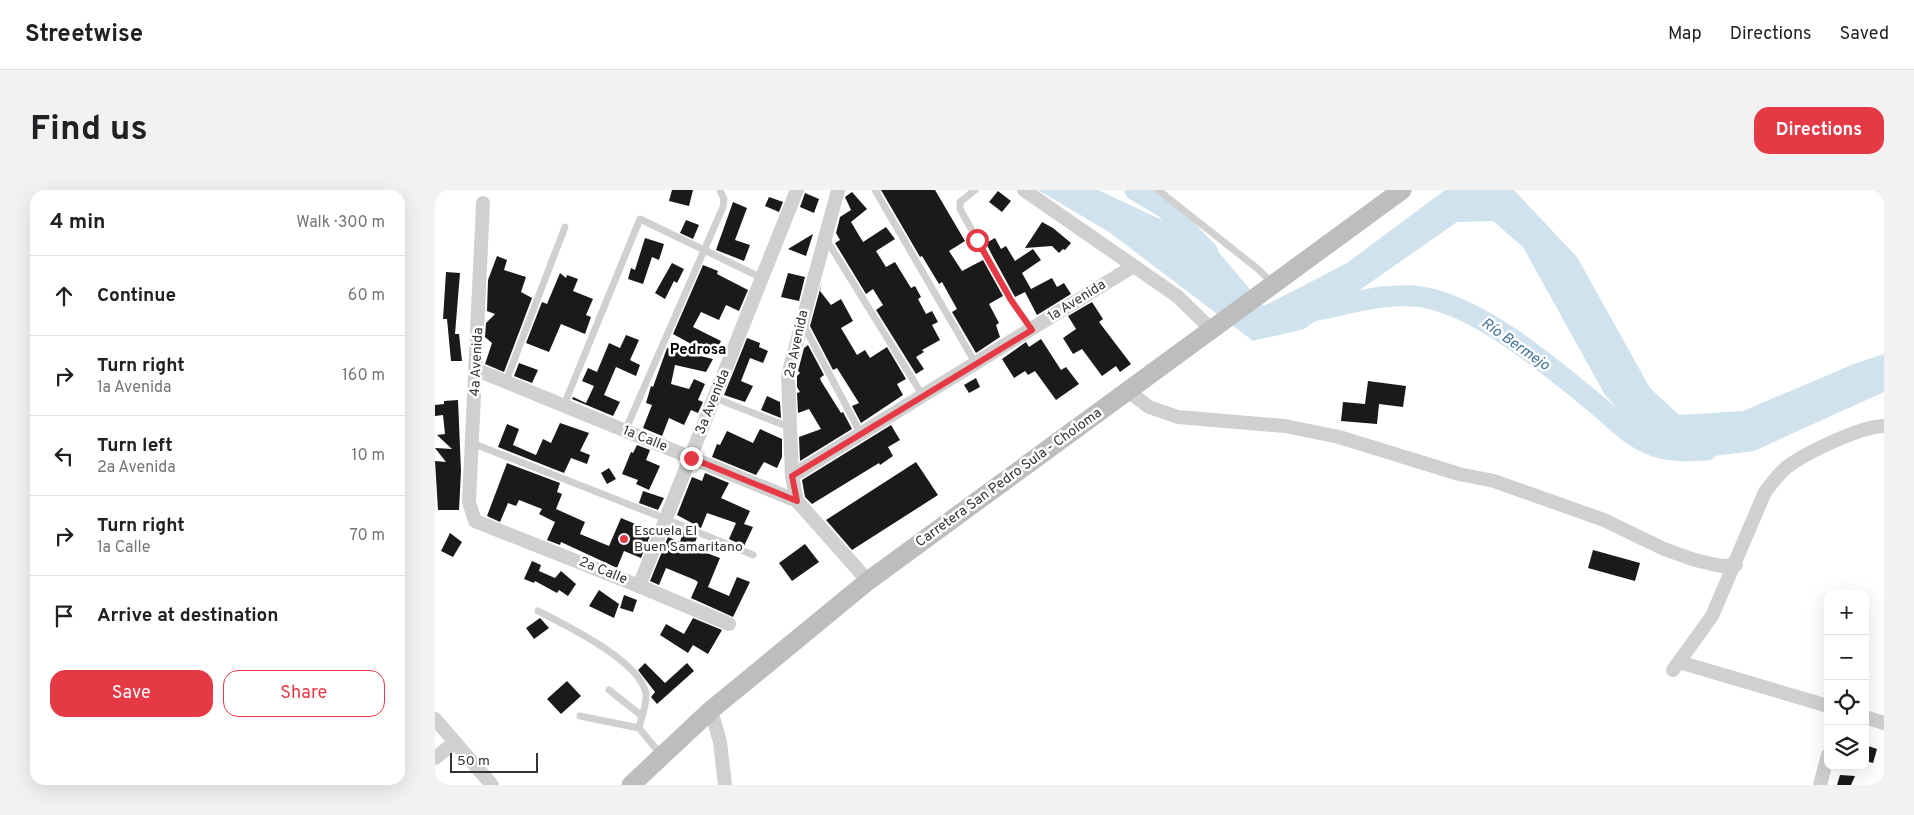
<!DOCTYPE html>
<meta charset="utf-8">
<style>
:root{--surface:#fff;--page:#f2f2f2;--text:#202124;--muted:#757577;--line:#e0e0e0;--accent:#e63946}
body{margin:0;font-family:Overpass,sans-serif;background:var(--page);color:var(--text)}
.controls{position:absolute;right:15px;bottom:15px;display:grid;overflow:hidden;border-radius:10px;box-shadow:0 5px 20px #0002}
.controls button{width:45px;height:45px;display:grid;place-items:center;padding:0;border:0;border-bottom:1px solid var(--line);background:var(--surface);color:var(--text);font:25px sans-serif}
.scale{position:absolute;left:15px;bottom:12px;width:88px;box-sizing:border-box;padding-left:5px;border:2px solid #333;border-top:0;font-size:14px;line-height:18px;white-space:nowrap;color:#333;-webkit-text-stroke:4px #fff;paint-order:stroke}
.stop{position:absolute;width:15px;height:15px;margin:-11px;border:4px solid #e63946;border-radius:50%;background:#fff}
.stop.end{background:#e63946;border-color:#fff;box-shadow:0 1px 5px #0008}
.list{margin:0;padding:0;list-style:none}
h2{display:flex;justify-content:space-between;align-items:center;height:65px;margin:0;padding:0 20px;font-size:21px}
h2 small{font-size:16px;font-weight:400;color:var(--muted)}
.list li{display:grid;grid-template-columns:32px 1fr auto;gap:15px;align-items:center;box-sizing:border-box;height:80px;padding:0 20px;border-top:1px solid var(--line)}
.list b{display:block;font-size:19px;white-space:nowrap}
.list p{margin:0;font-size:16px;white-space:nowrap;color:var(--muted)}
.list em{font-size:16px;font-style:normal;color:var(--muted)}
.actions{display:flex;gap:10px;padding:15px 20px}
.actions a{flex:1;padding:11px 0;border:1px solid var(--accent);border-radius:15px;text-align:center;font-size:18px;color:var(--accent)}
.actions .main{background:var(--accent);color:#fff}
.icon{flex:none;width:28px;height:28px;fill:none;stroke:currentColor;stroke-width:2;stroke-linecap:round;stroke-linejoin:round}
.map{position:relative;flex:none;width:1449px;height:595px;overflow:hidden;border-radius:15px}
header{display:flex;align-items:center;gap:30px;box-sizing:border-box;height:70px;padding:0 25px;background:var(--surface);border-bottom:1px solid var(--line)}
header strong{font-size:24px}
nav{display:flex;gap:28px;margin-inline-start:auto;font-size:18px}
.intro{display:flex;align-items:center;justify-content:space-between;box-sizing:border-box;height:120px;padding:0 30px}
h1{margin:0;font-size:35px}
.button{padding:12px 22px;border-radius:15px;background:var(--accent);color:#fff;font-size:18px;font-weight:700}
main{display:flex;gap:30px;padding:0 30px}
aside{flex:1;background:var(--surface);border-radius:15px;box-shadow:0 5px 20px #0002}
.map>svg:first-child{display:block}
</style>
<header>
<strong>Streetwise</strong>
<nav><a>Map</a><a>Directions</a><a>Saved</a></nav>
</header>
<div class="intro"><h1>Find us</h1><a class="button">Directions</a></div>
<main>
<aside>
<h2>4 min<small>Walk · 300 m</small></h2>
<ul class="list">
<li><svg class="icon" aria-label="ahead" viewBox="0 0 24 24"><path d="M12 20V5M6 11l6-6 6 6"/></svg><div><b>Continue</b></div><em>60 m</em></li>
<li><svg class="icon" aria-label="right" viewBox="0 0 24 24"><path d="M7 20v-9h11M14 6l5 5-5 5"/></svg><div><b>Turn right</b><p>1a Avenida</p></div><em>160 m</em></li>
<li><svg class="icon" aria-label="left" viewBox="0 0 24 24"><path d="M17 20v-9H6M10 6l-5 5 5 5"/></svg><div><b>Turn left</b><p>2a Avenida</p></div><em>10 m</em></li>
<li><svg class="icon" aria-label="right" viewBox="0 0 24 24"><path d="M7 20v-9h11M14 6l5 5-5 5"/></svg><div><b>Turn right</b><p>1a Calle</p></div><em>70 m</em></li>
<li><svg class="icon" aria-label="arrive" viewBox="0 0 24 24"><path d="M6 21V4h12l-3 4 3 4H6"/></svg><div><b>Arrive at destination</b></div></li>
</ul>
<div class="actions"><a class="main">Save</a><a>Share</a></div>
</aside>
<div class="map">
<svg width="1449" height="595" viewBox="0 0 1449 595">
<rect width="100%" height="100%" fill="#fff"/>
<polygon fill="#cfe2ee" points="603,0 663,0 776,53 829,116 912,73 1010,0 1079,0 1142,67 1215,198 1244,225 1308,221 1421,173 1449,164 1449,202 1319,261 1263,268 1209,247 1170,205 1088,57 1058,31 1022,32 869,139 818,151 674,42"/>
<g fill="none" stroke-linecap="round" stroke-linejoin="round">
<g stroke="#cfe2ee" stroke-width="21">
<polyline points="700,0 730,18 773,62"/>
<path d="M871 122C909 116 949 101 987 107 1047 117 1121 181 1167 219 1185 235 1202 252 1226 258 1242 262 1256 261 1272 260"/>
</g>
</g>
<g fill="#1a1a1a">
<polygon points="237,0 258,0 254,16 234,11"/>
<polygon points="446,0 500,0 530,51 514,61 527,81 548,70 568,106 554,114 564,133 561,135 565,147 541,163 517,122 522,119 507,92 504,94 487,66 485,67"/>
<polygon points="563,1 576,11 567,22 554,12"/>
<polygon points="417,2 432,19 416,32 428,52 451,37 460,49 441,61 451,77 460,72 476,98 480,96 486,107 483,109 491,124 497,121 503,132 497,135 505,150 487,160 489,162 481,167 489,179 481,184 441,120 448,115 438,99 431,104 400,53 405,50 401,43 405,27 416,20 410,7"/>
<polygon points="370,3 384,9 379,23 365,17"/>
<polygon points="334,7 348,12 344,22 330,16"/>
<polygon points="298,12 312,18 300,50 315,55 309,71 281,60"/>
<polygon points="251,30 264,35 258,49 245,43"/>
<polygon points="607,32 618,38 636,53 630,60 628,59 624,63 617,56 590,58"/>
<polygon points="378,44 371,66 353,59"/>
<polygon points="210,48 229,54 224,70 217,67 208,94 193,89 196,78 200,80"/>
<polygon points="560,48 566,59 571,56 580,71 598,59 606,70 587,83 596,99 617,88 622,97 629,93 636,104 602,125 590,102 580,107 557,65 551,53"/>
<polygon points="62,66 72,70 69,80 91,87 86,102 97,108 69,182 50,174 57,153 50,147 51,133 60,124 52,121 53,90"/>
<polygon points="237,73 249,79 242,93 239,91 230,109 220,103"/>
<polygon points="268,75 283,81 282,84 313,100 304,121 291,115 284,130 266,122 258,137 286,151 278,166 238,144"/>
<polygon points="11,82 25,83 20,144 24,144 27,171 16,171 12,129 8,129"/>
<polygon points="125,83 131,88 132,85 143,89 138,101 158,109 151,125 156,127 150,144 126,134 114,162 91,153 107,112 112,114"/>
<polygon points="353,83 370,87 364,111 346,107"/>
<polygon points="387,92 385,101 396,115 406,109 418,131 406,138 422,165 430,160 435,168 452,157 471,189 462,194 468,205 426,233 417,216 424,213 402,178 398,180 375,136"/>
<polygon points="657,112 668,129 664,132 696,174 685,182 681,176 667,186 647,159 638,164 628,148 641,139 633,126"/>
<polygon points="191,145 204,150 195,170 205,175 201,186 181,177 169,205 185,212 178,226 137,209 138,207 151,213 159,196 147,191 153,178 162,182 174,153 185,158"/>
<polygon points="312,148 325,153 324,157 333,161 328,173 315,168 306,191 318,196 310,212 289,205"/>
<polygon points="606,149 626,180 631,177 644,194 621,210 600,181 593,185 590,181 579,188 567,169 591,152 594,157"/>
<polygon points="373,155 389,185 385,188 386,191 406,223 408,222 417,239 365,271 364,247 386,239 374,219 363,223 362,203 365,202 362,197 362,186 365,183 363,181 369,158"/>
<polygon points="232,158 278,169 271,182 240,175 236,194 254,199 259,189 270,194 263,210 268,212 263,223 256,220 249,235 234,228 227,246 208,238 217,215 211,213 216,196 218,197"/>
<polygon points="84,173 103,180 97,193 79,186"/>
<polygon points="541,188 545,197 534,203 529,195"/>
<polygon points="933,191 971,196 968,217 944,214 942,234 906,231 908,212 930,214"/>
<polygon points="332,206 345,212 346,228 326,220"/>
<polygon points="23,210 26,281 24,320 3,320 0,271 11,272 0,258 17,259 2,245 10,244 8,225 0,226 0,215 9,214 9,211"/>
<polygon points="125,233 154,243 145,261 155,265 152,274 136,268 129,283 63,257 72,234 84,239 78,255 101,265 108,249 116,253"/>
<polygon points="456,235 465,250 453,257 458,266 445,275 444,273 377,314 370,307 367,290"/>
<polygon points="325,239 347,249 347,267 342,278 329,272 321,285 277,267 282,254 285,255 292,241 318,253"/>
<polygon points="202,255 215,260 211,270 225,276 214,300 201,294 203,290 187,284 196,262 198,263"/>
<polygon points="481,272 503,305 417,360 391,330"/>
<polygon points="72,273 125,293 122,302 127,304 121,319 150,332 145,344 174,356 186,328 217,341 206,368 189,361 182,378 126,352 125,355 112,350 120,332 104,324 107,319 84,310 81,316 73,313 65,332 52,326"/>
<polygon points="174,278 181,289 172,294 166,283"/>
<polygon points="270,283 294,293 286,308 315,321 309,334 318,337 309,356 294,349 301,333 272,323 266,338 242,325 257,287 267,291"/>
<polygon points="208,301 229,308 223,320 204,313"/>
<polygon points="248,342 262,347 258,358 285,368 273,397 294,406 302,387 315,392 298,427 256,408 263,392 260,390 231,378 224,395 215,391 233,347 245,352"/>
<polygon points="15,343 27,352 18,367 6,361"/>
<polygon points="370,354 384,372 357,391 344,373"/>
<polygon points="1158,360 1205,373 1200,391 1153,378"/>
<polygon points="97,371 106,375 104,381 120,388 126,381 141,394 133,406 124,400 122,403 100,391 99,393 89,389"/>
<polygon points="164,400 184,414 179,428 154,416"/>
<polygon points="189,405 202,410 198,422 185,418"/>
<polygon points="105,428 114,438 99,449 91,438"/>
<polygon points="258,428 287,440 273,464 258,455 253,463 225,445 231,434 249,444"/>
<polygon points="210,473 230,493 252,473 259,481 222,514 216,507 220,502 203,480"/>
<polygon points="132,491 146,506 126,524 112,509"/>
<polygon points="1430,555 1442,559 1438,573 1430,571"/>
<polygon points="1405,585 1420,586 1416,595 1402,595"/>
</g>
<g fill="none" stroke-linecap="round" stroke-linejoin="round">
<g stroke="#d0d0d0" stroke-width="7">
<polyline points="440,0 541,174"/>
<polyline points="540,0 525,12 525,19 576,110 597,140"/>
<polyline points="723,0 823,79 837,93"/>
<polyline points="391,49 488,206"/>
<polyline points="368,134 426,244"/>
<polyline points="71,191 130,37"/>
<polyline points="280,208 354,237"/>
<polyline points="129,215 205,29 327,88"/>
<polyline points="190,241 288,17 289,9 285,0"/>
<polyline points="37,253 231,329 318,365"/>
<path d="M103 421C130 435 206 471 211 504 212 515 206 527 204 538L227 566"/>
<polyline points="174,500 207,526"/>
<polyline points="145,526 204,538"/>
</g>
<g stroke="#d0d0d0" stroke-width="14">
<polyline points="589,0 742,106 776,139"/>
<polyline points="48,13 34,312 40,331 204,396 294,434"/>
<polyline points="42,180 362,311 433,391"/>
<polyline points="693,201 714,217 743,227 850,236 904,247 1024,284 1059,291 1169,330 1229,359 1260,370 1286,376 1301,375"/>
<polyline points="357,286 697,77"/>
<polyline points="362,311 357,286 353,185 403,0"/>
<polyline points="204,396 362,0"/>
<polyline points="1244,472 1393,516"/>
<path d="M1238 480 1277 426 1330 302C1338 292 1345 281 1356 274 1375 261 1427 236 1449 236"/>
<polyline points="276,520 285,552 290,595"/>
<polyline points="1430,527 1449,533"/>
<polyline points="0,529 57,595"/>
<polyline points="0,568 19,553"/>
<polyline points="1385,595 1393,565"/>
</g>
<polyline stroke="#bdbdbd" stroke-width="19" points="196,595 276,520 433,391 967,0"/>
</g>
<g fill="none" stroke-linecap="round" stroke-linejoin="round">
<polyline stroke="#e63946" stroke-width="6" points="256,268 362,311 357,286 597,140 576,110 542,50"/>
</g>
<circle fill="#e63946" stroke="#fff" stroke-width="2" cx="189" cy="349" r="5"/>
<g text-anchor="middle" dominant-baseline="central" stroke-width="5" stroke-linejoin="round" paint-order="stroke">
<g font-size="14" fill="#333" stroke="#fff">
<text transform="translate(642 111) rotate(-32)">1a Avenida</text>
<text transform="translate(362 154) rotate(-78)">2a Avenida</text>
<text transform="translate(42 172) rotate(-87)">4a Avenida</text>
<text transform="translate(278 212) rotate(-68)">3a Avenida</text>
<text transform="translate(210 249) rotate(22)">1a Calle</text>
<text transform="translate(574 288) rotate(-36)">Carretera San Pedro Sula - Choloma</text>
<text transform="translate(168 381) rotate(22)">2a Calle</text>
</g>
<g font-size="14" fill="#333" stroke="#fff" text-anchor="start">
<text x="199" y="341">Escuela El<tspan x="199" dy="16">Buen Samaritano</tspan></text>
</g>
<g font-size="15" font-style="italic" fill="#3f7597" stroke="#fff">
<text transform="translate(1080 155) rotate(35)">Río Bermejo</text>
</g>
<g font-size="15" font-weight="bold" fill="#000" stroke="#fff">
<text x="263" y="160">Pedrosa</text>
</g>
</g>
</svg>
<div class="controls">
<button>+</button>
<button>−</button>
<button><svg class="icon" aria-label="locate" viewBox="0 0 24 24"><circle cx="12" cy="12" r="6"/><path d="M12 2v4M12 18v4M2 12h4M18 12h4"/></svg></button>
<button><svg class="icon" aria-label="layers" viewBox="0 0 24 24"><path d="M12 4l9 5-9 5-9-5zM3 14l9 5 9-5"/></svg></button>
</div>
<div class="scale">50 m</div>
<div class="stop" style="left:542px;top:50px"></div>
<div class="stop end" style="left:256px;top:268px"></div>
</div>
</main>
